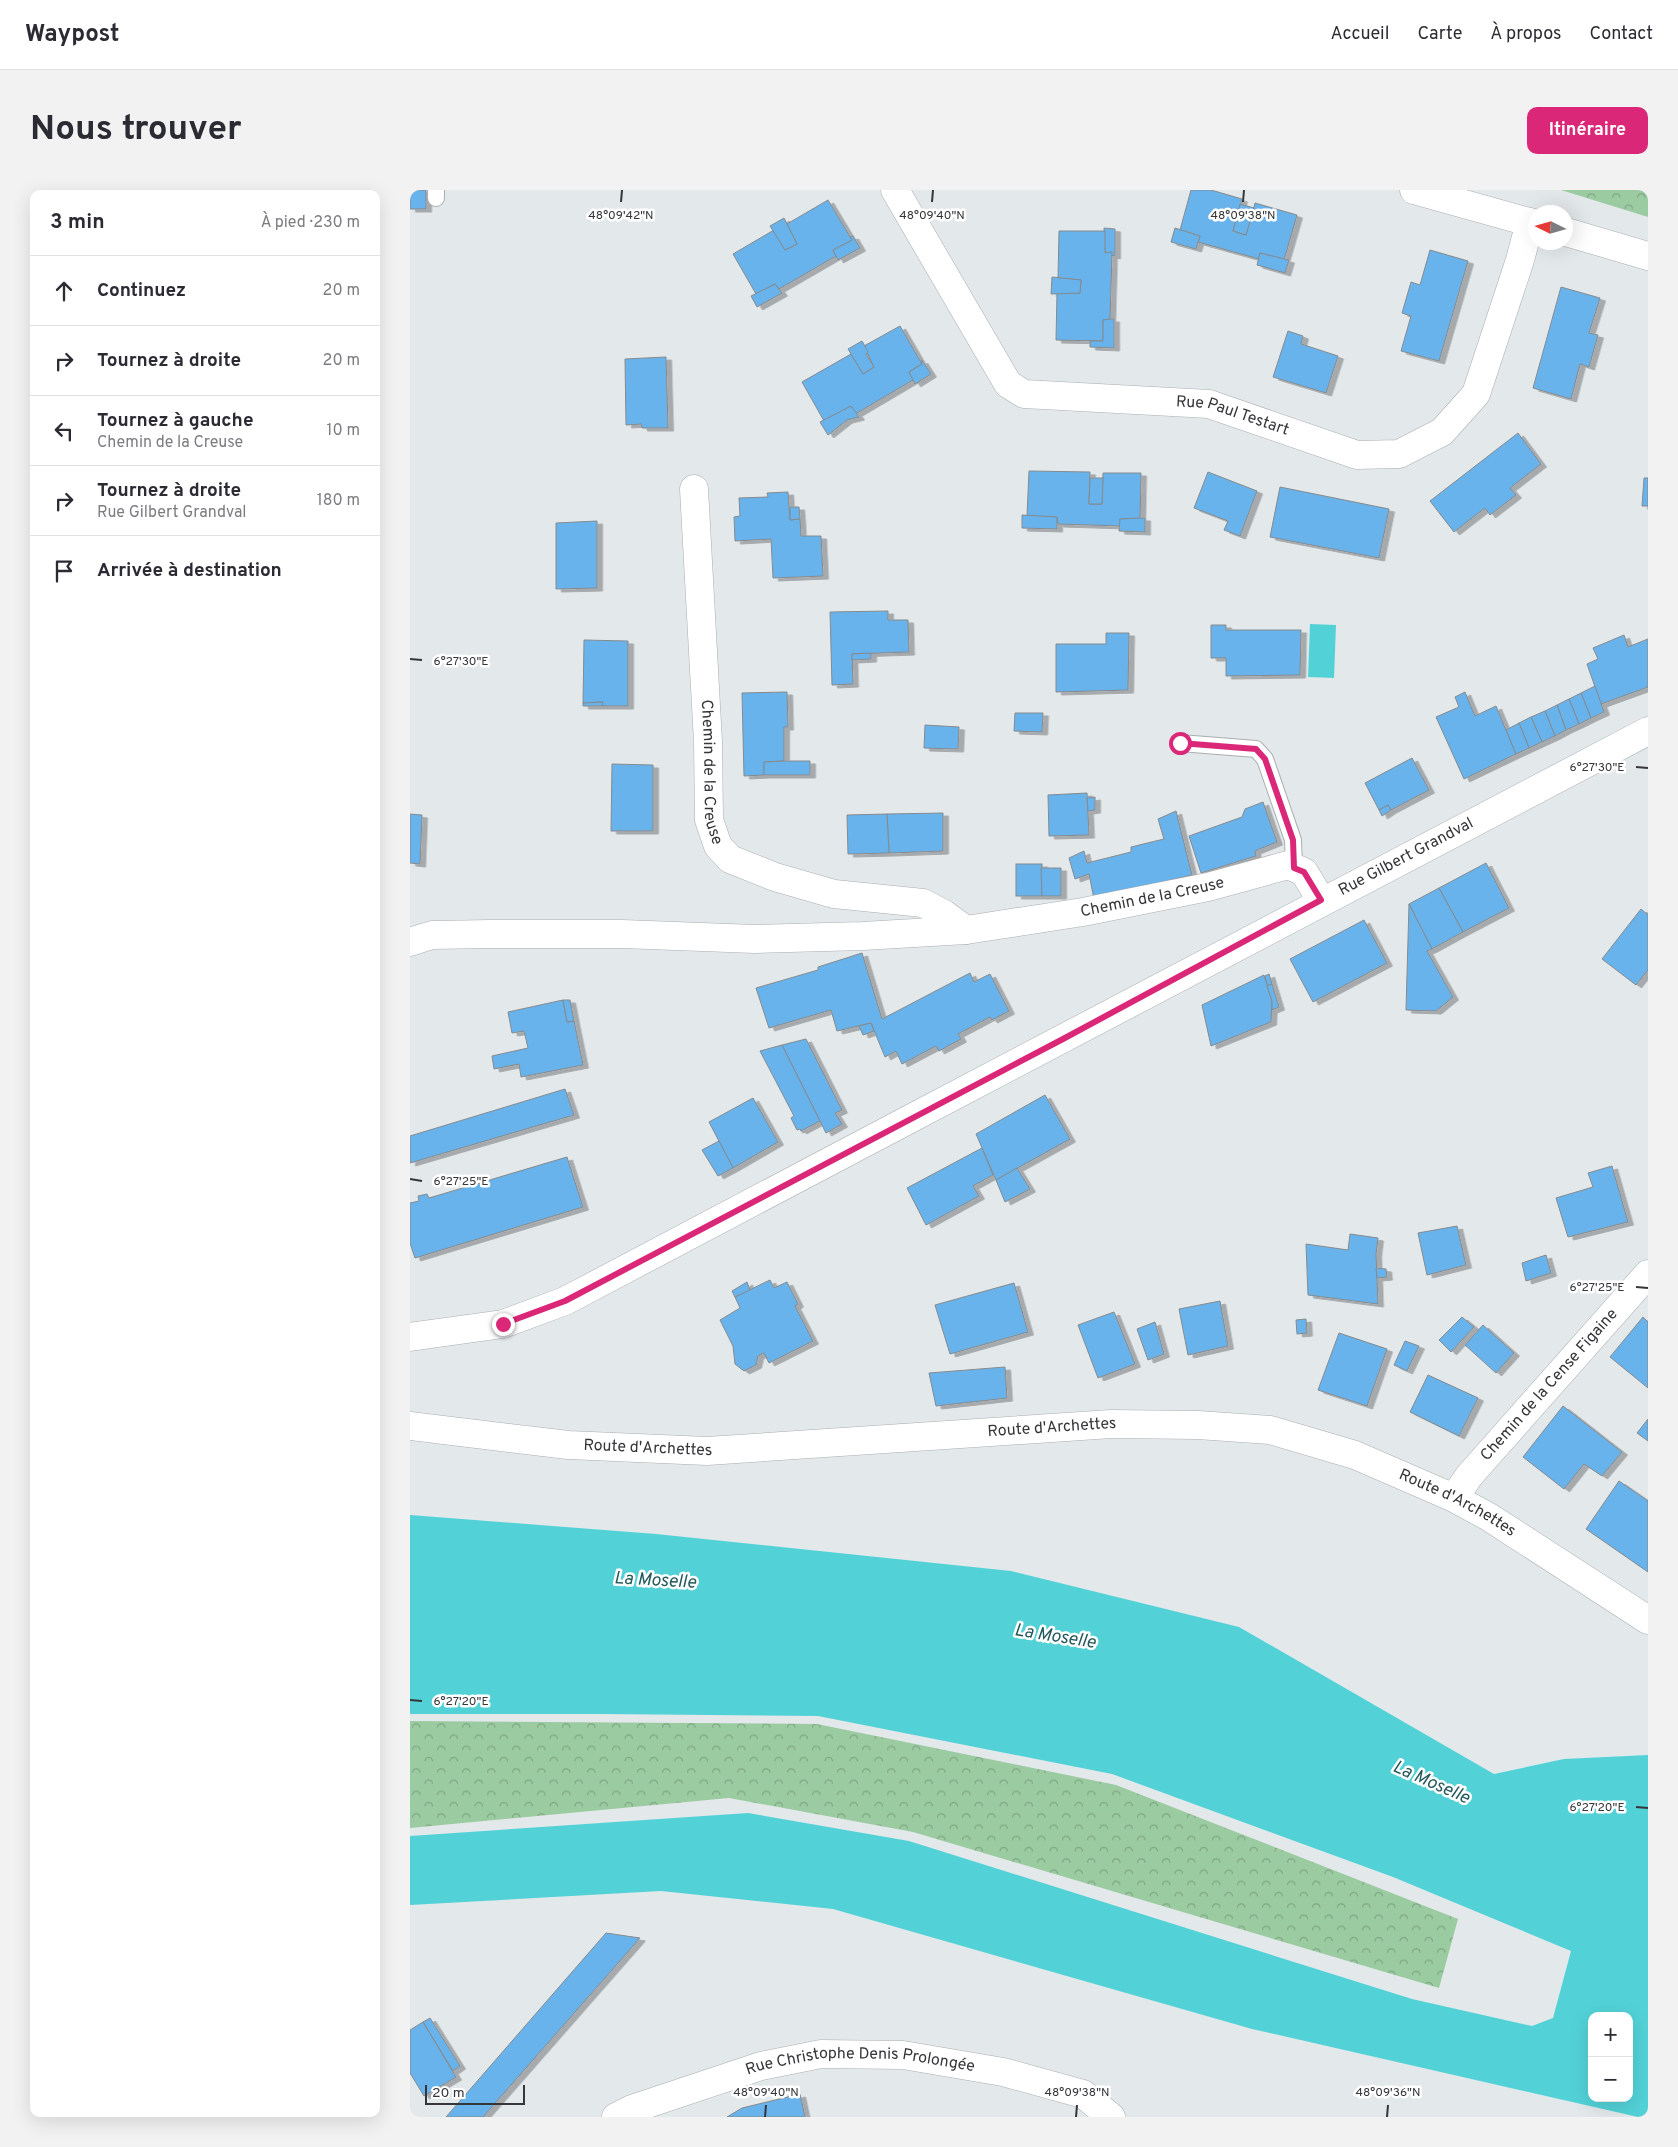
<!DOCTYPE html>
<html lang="fr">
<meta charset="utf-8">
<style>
:root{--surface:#fff;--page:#f2f2f3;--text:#2b2b33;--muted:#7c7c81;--line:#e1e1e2;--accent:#db2777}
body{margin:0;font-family:Overpass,sans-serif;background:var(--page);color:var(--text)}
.controls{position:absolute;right:15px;bottom:15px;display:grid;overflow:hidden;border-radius:10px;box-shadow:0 5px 20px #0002}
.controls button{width:45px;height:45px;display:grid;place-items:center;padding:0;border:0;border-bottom:1px solid var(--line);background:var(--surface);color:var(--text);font:25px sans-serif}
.compass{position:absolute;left:1118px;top:15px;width:45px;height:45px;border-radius:50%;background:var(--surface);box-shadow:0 5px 20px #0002;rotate:275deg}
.scale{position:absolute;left:15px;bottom:12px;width:100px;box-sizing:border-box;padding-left:5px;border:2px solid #353638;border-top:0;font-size:14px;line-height:18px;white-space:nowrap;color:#353638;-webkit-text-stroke:4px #fff;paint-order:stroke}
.stop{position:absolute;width:15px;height:15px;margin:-11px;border:4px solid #db2777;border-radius:50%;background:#fff}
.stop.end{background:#db2777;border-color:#fff;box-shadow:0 1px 5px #0008}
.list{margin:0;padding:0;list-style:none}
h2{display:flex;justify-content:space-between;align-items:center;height:65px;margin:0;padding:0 20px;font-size:21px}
h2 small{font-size:16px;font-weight:400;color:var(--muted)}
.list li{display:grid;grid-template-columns:32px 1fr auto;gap:15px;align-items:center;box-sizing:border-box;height:70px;padding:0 20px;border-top:1px solid var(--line)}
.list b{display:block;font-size:19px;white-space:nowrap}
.list p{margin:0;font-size:16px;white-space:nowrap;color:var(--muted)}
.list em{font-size:16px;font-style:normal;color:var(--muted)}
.icon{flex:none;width:28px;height:28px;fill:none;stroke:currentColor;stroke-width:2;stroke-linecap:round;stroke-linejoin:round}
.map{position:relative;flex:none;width:1238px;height:1927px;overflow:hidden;border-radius:10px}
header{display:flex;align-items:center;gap:30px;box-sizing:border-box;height:70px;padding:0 25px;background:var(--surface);border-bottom:1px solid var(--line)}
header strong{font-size:24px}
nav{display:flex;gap:28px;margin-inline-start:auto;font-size:18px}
.intro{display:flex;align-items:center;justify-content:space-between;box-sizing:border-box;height:120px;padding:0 30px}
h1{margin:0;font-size:35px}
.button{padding:12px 22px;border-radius:10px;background:var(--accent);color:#fff;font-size:18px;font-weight:700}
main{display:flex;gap:30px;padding:0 30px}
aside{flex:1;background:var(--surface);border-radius:10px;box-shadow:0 5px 20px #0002}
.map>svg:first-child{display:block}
</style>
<header>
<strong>Waypost</strong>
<nav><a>Accueil</a><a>Carte</a><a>À propos</a><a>Contact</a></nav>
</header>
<div class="intro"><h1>Nous trouver</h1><a class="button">Itinéraire</a></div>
<main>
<aside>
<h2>3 min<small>À pied · 230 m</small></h2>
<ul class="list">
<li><svg class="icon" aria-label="ahead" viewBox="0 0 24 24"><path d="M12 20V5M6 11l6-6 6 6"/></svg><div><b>Continuez</b></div><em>20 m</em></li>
<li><svg class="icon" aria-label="right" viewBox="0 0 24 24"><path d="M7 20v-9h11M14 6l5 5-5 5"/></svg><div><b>Tournez à droite</b></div><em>20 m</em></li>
<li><svg class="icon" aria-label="left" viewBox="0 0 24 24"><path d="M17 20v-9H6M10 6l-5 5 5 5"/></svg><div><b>Tournez à gauche</b><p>Chemin de la Creuse</p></div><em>10 m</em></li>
<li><svg class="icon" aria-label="right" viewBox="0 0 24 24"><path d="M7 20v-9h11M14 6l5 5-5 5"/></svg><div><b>Tournez à droite</b><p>Rue Gilbert Grandval</p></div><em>180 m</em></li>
<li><svg class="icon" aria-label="arrive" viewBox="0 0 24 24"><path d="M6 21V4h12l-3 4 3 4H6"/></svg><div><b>Arrivée à destination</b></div></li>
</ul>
</aside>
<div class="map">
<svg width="1238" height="1927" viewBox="0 0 1238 1927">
<defs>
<pattern id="forest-crowns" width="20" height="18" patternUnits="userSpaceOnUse" patternTransform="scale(1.25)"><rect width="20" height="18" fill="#9bcba0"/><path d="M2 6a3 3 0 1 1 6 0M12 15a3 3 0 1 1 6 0" fill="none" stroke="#7fa683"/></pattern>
<filter id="shadow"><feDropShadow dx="5.5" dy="3" stdDeviation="0" flood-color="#0004"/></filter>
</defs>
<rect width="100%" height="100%" fill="#e3e8eb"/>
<g fill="url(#forest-crowns)">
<polygon points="1151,0 1238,0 1238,27"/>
<polygon points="0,1531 407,1534 706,1595 1048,1729 1029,1798 503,1642 319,1608 0,1638"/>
</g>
<g fill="#52d2d7" fill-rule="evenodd">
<polygon points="900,434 926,435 924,488 898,487"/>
<path d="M0 1325 246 1344 601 1381 829 1437 1084 1584 1154 1569 1238 1565V1927H1228L842 1839 423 1719 251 1701 0 1715V1646L338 1623 499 1651 1002 1809 1122 1836 1143 1828 1161 1761 983 1687 702 1584 408 1526 192 1524H0ZM1182 1826H1219V1908H1182Z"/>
</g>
<g fill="#68b3eb" stroke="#868a8d" filter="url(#shadow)">
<rect x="0" y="0" width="16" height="19"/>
<polygon points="781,0 801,0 832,9 823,41 836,45 845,13 887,25 874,70 850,63 849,69 788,52 790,46 770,40"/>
<polygon points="418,10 442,50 423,60 426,66 369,99 365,94 346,104 323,64 364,40 375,60 387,54 377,34"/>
<polygon points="830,14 844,18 836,45 823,41"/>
<polygon points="374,28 387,54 375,60 360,36"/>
<polygon points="694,38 705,39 705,66 701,65 702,62 695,63"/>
<polygon points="765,38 790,46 786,59 761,52"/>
<polygon points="649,41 695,41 695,63 702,62 700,130 693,130 693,151 646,150 647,103 670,103 671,90 648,88"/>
<polygon points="443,46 450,58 428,70 423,60 442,50 440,47"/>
<polygon points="1020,60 1058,71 1029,171 991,161 1001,126 992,123 1001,92 1010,95"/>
<polygon points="850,63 879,70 875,83 847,75"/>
<polygon points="642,87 671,90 670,103 641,104"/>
<polygon points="365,94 372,103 347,117 341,106"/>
<polygon points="1151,97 1190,108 1179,143 1188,145 1179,177 1170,174 1161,209 1123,198"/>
<polygon points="700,129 704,129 704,158 680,157 680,151 693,151 693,130"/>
<polygon points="490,136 512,174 499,182 503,190 447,223 445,223 441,216 414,231 392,192 441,164 453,184 464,177 454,156"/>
<polygon points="878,141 893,146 891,154 928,166 916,203 863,187"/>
<polygon points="452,151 458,162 456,164 464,177 453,184 438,159"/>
<polygon points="256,167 258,238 232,238 231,234 216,235 215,169"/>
<polygon points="512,170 521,184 505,194 499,182 512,174 511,171"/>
<polygon points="441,216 449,227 437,230 418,245 410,232"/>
<polygon points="1108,243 1131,274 1100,298 1106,305 1080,325 1075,318 1044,342 1020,311"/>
<polygon points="619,281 680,282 679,314 692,314 693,283 731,283 730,329 710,329 710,336 648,334 647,327 617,326"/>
<polygon points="798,282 847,301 830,346 814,340 818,331 784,318"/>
<polygon points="680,288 693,288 692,314 679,314"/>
<polygon points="1234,288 1238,288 1238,316 1232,316"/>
<polygon points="870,297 979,319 969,368 860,347"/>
<polygon points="378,302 380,330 390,329 391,346 411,346 413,386 363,388 361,349 325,351 324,327 330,326 329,308 358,307 357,303"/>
<polygon points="380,317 389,317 390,329 380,330"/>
<polygon points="612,325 647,327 647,339 612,338"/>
<polygon points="730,328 735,328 735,342 709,341 710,329"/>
<polygon points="187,331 187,398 146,399 146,333"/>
<polygon points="478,421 478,430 498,430 499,462 442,464 443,494 422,495 420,422"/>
<polygon points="801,435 816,435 816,440 891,440 890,485 816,486 816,468 801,468"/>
<polygon points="696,443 719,443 718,500 646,502 646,454 696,454"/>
<polygon points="1214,445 1218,457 1238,449 1238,497 1191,514 1177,474 1188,469 1183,458"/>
<polygon points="174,450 218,451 218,516 192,516 193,512 173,513"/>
<polygon points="461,463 461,469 442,470 442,464"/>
<polygon points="1185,496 1194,522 1181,528 1171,503"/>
<polygon points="377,502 378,537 374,537 374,571 354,572 354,585 334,586 332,503"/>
<polygon points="1055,502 1065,526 1086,516 1106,564 1054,589 1026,527 1049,517 1045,507"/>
<polygon points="1171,503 1181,528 1169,534 1159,509"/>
<polygon points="1159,509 1169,534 1156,540 1147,515"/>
<polygon points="193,512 192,516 173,516 173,513"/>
<polygon points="1147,515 1156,540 1145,546 1135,521"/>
<polygon points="1135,521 1145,546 1132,552 1121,527"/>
<polygon points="605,523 633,523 632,542 604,541"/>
<polygon points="1121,527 1132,552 1119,558 1109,533"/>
<polygon points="1109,533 1119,558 1106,564 1096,540"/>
<polygon points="515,535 549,537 548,559 514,558"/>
<polygon points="1002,568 1019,600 981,620 978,615 969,620 955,593"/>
<polygon points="374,571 400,571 400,585 354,585 354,572"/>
<polygon points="202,574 243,575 243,641 201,641"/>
<polygon points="677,603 679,645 639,646 638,605"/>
<polygon points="685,607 685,620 678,621 677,608"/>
<polygon points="853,612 867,652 845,661 846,666 791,683 779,646 832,627 835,619"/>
<polygon points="978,615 981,620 972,626 969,620"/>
<polygon points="766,621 782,685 684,709 679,684 665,689 659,668 674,661 677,673 721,662 721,657 754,649 748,629"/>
<polygon points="533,623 533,661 479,663 477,624"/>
<polygon points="0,624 12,625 10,674 0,673"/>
<polygon points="477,624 479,663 438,664 437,625"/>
<polygon points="1076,673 1099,718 1053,742 1029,698"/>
<rect x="606" y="674" width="26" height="32"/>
<polygon points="631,678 651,678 651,706 632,706"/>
<polygon points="1029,698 1053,742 1022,759 999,714"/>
<polygon points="999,714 1022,759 1017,761 1043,807 1026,821 996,820"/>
<polygon points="1231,719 1238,725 1238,780 1226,795 1192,769"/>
<polygon points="954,730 977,773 903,812 880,769"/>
<polygon points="452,763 472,829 560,783 564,792 580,784 599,821 582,830 580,827 548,844 551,849 529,861 526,856 492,874 486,861 475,867 461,833 427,841 421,820 359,838 346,798 408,780 408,777"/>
<polygon points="859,784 862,794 857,796 855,786"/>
<polygon points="854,785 862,811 861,832 801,856 792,815"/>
<polygon points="862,794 869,817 862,820 862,811 857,796"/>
<polygon points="153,810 157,832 164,831 173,875 111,887 109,874 84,879 82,866 118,858 114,841 102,843 98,822"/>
<polygon points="153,810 160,810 164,831 157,832"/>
<polygon points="461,833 464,841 453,845 449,836"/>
<polygon points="396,849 432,920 425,923 432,934 416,943 372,855"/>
<polygon points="372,855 410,931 391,941 390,939 387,940 381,928 384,926 350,861"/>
<polygon points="155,899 164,925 0,973 0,946"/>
<polygon points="635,905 660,949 586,990 566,944"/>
<polygon points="343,908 368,952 323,978 299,932"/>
<polygon points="309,951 323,978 308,986 292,960"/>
<polygon points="572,958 583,985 563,996 569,1006 516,1035 497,998"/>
<polygon points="157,967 173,1017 5,1068 0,1053 0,1013 9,1011 8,1006 17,1004 19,1008"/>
<polygon points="1202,976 1218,1032 1158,1047 1146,1008 1183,997 1178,983"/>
<polygon points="607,978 620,999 595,1012 586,990"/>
<polygon points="1047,1036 1056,1075 1017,1085 1008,1043"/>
<polygon points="940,1044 968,1048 966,1064 968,1114 898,1105 896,1054 938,1060"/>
<polygon points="1136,1065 1141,1083 1116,1091 1112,1073"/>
<polygon points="966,1078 976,1079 977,1087 967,1088"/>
<polygon points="360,1090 364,1098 377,1092 388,1114 385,1116 403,1151 359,1173 354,1163 348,1166 346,1175 334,1181 325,1174 323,1156 310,1130 330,1118 325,1107"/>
<polygon points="337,1092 340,1100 325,1107 322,1101"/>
<polygon points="604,1093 618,1142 540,1164 525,1115"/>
<polygon points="810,1111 818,1156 778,1165 769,1119"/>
<polygon points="704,1122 725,1174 688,1188 668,1135"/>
<polygon points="1052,1127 1064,1137 1041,1162 1029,1150"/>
<polygon points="1233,1127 1238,1132 1238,1198 1200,1167"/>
<polygon points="896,1129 897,1143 887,1144 886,1130"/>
<polygon points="745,1132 754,1164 738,1170 727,1139"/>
<polygon points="1073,1135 1104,1163 1086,1183 1055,1155"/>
<polygon points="929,1143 977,1159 957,1216 908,1200"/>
<polygon points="995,1151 1009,1156 997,1181 984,1175"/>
<polygon points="595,1177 597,1208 526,1216 519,1183"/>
<polygon points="1018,1185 1068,1208 1049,1246 1000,1222"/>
<polygon points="1153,1216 1212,1262 1192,1286 1174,1274 1154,1299 1113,1267"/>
<polygon points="1238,1229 1238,1251 1227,1243"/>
<polygon points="1209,1291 1238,1311 1238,1382 1176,1339"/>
<polygon points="196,1743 230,1748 73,1927 36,1927"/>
<polygon points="20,1828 50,1876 43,1881 13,1832"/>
<polygon points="13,1832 46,1887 14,1906 0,1883 0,1840"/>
<polygon points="390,1904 395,1927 317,1927 332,1918"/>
</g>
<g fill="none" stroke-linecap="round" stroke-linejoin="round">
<g stroke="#aaaeb1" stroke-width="18">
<g id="service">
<polyline points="26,8 26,0"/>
<polyline points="770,553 846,559 855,569 883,650 884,678"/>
</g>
</g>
<g stroke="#aaaeb1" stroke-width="29">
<g id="minor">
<path id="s1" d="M485 0 598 194 614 204 799 214 947 265 989 264 1032 242 1066 204 1110 70 1120 32"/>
<polyline points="1004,0 1126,34"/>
<polyline points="1156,42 1238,66"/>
<path id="s2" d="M284 299 298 552 299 630 308 656 320 669 365 687 424 704 513 713 534 724 556 740 673 722 798 697 878 675 894 682 911 710"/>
<polyline points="0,752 22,745 81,744 212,744 345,749 453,746 556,740"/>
<path id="s3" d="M0 1147 93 1134 155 1111C516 921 876 729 1238 541"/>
<path id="s4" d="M1044 1308 1059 1286 1238 1084"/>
<path id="s5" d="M206 1927 222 1919 351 1876 411 1864 493 1865 593 1882 673 1904 701 1927"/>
</g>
</g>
<g stroke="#aaaeb1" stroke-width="29">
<g id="tertiary">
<path id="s6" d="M0 1236 158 1255 297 1261 701 1234 788 1235 860 1240 945 1265 1044 1308 1079 1327 1238 1430"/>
</g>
</g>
<use href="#service" stroke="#fff" stroke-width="16"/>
<use href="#minor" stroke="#fff" stroke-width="28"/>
<use href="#tertiary" stroke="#fff" stroke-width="28"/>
</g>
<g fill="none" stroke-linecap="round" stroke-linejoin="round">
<polyline stroke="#db2777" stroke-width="6" points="93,1134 155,1111 653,849 911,710 894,682 884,678 883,650 855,569 846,559 770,553"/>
</g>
<path fill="none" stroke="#353638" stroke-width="2" d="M211 12 212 0M522 12 523 0M833 12 834 0M0 469 12 470M1226 577 1238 578M0 989 12 991M1226 1097 1238 1098M0 1510 12 1511M1226 1617 1238 1618M355 1927 356 1915M666 1927 667 1915M977 1927 978 1915"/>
<g text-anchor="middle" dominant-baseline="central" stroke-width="5" stroke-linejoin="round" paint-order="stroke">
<g font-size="16" fill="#353638" stroke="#fff">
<text stroke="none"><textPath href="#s1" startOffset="454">Rue Paul Testart</textPath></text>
<text stroke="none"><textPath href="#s2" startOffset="284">Chemin de la Creuse</textPath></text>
<text stroke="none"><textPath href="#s3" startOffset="1111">Rue Gilbert Grandval</textPath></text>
<text stroke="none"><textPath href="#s2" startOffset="816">Chemin de la Creuse</textPath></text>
<text stroke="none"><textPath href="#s4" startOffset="148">Chemin de la Cense Figaine</textPath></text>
<text stroke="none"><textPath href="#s6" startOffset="644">Route d'Archettes</textPath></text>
<text stroke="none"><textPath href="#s6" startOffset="239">Route d'Archettes</textPath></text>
<text stroke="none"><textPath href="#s6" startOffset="1064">Route d'Archettes</textPath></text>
<text stroke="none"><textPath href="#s5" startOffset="254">Rue Christophe Denis Prolongée</textPath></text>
</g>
<g font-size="18" font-style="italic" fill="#255a5d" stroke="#fff">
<text transform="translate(245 1391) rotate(3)">La Moselle</text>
<text transform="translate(645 1447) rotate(9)">La Moselle</text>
<text transform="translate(1021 1593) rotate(24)">La Moselle</text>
</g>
</g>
<g font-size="12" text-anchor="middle" fill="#353638" stroke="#fff" stroke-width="5" stroke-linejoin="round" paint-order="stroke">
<text x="211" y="29">48°09'42"N</text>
<text x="522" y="29">48°09'40"N</text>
<text x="833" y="29">48°09'38"N</text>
<text x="51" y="475">6°27'30"E</text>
<text x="1187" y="581">6°27'30"E</text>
<text x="51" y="995">6°27'25"E</text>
<text x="1187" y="1101">6°27'25"E</text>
<text x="51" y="1515">6°27'20"E</text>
<text x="1187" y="1621">6°27'20"E</text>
<text x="356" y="1906">48°09'40"N</text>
<text x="667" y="1906">48°09'38"N</text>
<text x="978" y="1906">48°09'36"N</text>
</g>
</svg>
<div class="controls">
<button>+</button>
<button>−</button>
</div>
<svg class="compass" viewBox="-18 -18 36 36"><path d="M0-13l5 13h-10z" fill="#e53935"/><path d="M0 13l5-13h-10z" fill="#7c7c81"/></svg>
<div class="scale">20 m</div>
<div class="stop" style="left:770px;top:553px"></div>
<div class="stop end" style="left:93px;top:1134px"></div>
</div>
</main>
